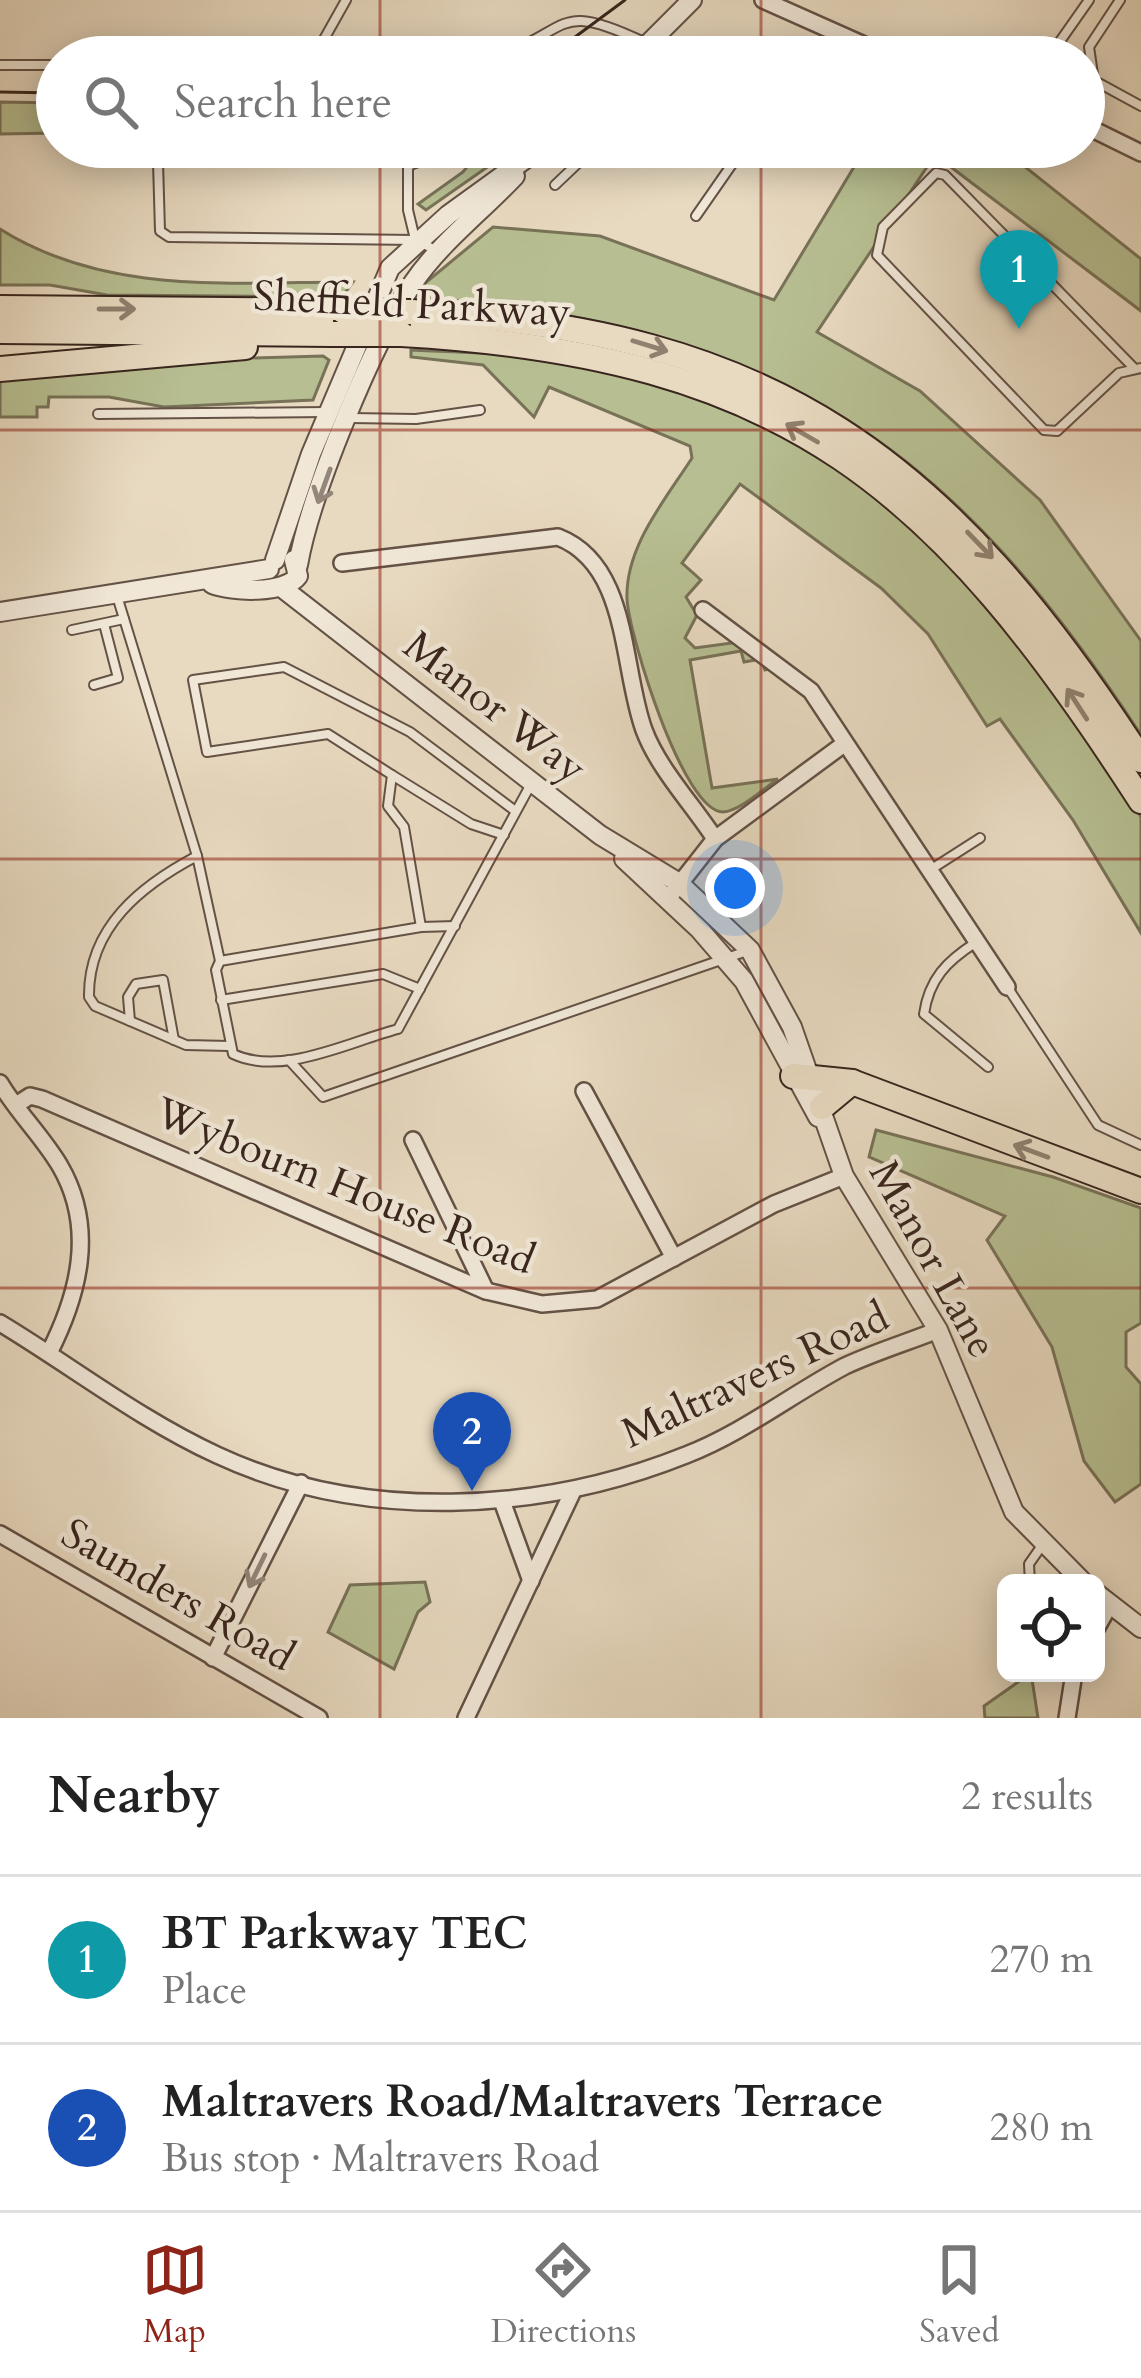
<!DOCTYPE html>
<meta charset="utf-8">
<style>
:root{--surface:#fff;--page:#f6f6f6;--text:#222;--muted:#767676;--line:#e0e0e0;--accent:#8f2418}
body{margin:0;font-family:Cardo,serif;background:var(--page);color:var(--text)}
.controls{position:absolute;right:36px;bottom:36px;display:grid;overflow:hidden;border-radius:18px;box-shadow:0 6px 30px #0003}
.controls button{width:108px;height:108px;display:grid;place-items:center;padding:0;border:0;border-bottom:3px solid var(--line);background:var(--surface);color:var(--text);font:60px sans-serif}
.you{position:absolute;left:735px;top:888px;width:42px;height:42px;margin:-30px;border:9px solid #fff;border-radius:50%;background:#1a73e8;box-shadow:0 0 0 18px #1a73e833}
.badge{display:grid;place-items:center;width:78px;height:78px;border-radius:50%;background:var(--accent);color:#fff;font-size:39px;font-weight:700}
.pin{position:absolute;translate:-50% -99px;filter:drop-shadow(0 3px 6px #0008)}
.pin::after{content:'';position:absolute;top:63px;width:42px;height:36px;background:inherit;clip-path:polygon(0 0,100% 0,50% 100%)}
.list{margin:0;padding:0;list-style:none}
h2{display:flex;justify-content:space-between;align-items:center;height:156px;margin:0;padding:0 48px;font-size:51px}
h2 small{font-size:39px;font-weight:400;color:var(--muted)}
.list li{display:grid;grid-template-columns:78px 1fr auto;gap:36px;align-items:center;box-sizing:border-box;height:168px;padding:0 48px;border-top:3px solid var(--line)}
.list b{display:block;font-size:45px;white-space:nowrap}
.list p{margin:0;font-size:39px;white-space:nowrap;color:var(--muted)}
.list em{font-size:39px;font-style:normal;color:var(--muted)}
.icon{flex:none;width:66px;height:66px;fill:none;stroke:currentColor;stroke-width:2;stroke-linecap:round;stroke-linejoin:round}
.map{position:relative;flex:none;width:1141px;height:1718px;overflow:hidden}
.search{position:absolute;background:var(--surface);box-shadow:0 6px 30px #0003;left:36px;right:36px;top:36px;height:132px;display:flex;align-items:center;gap:30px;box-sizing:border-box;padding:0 42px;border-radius:66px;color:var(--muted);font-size:45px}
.sheet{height:492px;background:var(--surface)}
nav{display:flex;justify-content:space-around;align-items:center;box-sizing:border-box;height:168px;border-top:3px solid var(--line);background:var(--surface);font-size:33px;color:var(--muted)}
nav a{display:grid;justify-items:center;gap:6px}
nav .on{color:var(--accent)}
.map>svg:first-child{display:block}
</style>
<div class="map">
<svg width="1141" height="1718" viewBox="0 0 1141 1718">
<rect width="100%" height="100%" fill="#e8dac1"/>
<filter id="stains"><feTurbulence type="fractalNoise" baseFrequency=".00167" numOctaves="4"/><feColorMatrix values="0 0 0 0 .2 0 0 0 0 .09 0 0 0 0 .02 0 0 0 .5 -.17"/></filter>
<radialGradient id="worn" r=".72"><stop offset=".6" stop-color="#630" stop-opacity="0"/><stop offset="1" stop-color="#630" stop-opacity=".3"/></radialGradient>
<g fill="#b7bf92" stroke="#787258" stroke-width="3">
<polygon points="0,102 57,103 57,133 0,134"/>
<polygon points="483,147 516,147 426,210 418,204 463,172"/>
<path d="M866 147H1000L1141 259V311L935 155 817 332 920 391 1040 500 1141 641V735C953 446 777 326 429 298L418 289 493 227 600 236 774 300Z"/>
<path d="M0 229C106 296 233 282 353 282L342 297 107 295 50 285H0Z"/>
<path d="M411 350C482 354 560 352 630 370 871 429 994 597 1126 791L1141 817V933L1073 820 1000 719 987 726 928 634 881 588 740 484 682 563 701 580 686 597 697 615 685 638 695 648 739 642 772 668 765 670 761 659 744 662 741 651 690 660 712 788 778 779C764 788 740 811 723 812 683 812 629 635 627 599 625 547 665 500 692 458L690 446 549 387 534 417 483 365 411 357Z"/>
<polygon points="323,356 329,360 313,400 164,407 109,397 49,397 48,407 37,407 37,417 0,417 0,376 106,362"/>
<polygon points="876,1130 1053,1177 1141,1208 1141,1323 1126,1332 1126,1367 1141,1384 1141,1484 1115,1502 1084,1461 1052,1347 987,1240 1005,1216 869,1157"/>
<polygon points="425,1582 430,1602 418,1612 394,1669 328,1632 350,1585"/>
<polygon points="1031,1673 1038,1718 985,1718 984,1706"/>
</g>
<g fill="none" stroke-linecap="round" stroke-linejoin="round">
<g stroke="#645246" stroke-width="12">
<g id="service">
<polyline points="314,57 346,0"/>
<path d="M497 57C573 29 555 0 644 42"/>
<polyline points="1049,57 1089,0"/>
<polyline points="0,65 57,65"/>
<polyline points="1095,81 1141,106"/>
<polyline points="1084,123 1096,94 1089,47 1120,0"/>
<polyline points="158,162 160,231 169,237 416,240 439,252"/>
<polyline points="555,185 595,147"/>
<polyline points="696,216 744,147"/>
<polyline points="415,239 408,210 408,166 458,147"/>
<polyline points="1133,367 945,175 936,173 883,227 877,255 1044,430 1057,431 1119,373 1141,368"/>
<polyline points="98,414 326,412"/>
<polyline points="350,418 416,419 480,410"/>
<polyline points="117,596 197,856"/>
<polyline points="72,630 124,619"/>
<polyline points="94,685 118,678 104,624"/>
<polyline points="392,775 471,824 504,835"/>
<path d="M514 810 410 732 284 667 193 680 207 752 328 734 392 775 388 806 404 827 421 927 220 961 216 970 233 1054C282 1077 348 1042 398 1029L531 784"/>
<polyline points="930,870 980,838"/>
<polyline points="421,927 455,926"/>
<path d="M975 943C947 961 929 979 924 1014L988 1067"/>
<path d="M220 961 197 856C142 885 88 927 89 997L95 1006 186 1045 229 1046"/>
<polyline points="1008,988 1098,1125 1141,1145"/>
<polyline points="221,1000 383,974 420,989"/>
<polyline points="130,1021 128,997 136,984 163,980 174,1040"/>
<polyline points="289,1060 323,1097 750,950"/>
<polyline points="1030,1583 1029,1564 1043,1544"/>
</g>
</g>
<g stroke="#645246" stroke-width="20">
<g id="minor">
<polyline points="763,0 891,57"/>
<polyline points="1084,125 1141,153"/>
<path d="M342 563 558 537C630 565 621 667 644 730 658 768 693 805 715 839"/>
<polyline points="703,610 811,691 1007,987"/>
<polyline points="667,900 715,839 844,744"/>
<path d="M0 1083C17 1112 43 1137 60 1166 96 1228 79 1294 49 1353"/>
<polyline points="584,1091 674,1258"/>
<polyline points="16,1105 30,1096 42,1099 486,1291 542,1304 597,1299 774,1204 844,1176"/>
<polyline points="413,1140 486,1291"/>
<path d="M0 1323C73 1367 139 1419 217 1455 363 1523 541 1513 686 1455 743 1433 792 1394 845 1366 875 1352 908 1342 938 1330"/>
<polyline points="502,1501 531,1581"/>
<polyline points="0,1534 319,1718"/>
<polyline points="1096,1629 1110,1604"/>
<polyline points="213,1658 301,1483"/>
<polyline points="466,1718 572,1493"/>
<polyline points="1067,1718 1074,1673"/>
</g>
</g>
<g stroke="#645246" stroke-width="22">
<g id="tertiary">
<polyline points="635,57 692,0"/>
<polyline points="275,560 311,454 390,268 448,215 542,147"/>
<path d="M298 565C310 495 373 342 413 283 440 243 482 211 515 176"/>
<path d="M212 584C232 592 285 594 298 576L294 560"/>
<polyline points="281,587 600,835 679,883 750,950 792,1027 844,1176 938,1330 1014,1512 1084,1583"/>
<polyline points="0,612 269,569"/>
<polyline points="624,859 700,930 744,981 818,1117"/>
<polyline points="1096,1593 1141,1628"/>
</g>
</g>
<g stroke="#38251d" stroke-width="28">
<g id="trunk">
<polyline points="0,308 343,311"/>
<path d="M411 312C775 329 948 461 1141 760"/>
<polyline points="0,331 333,334"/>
<path d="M401 334C789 356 937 485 1141 801"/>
<polyline points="0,369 245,347"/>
<polyline points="793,1076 852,1082"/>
<polyline points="822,1107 852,1082 1141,1191"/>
</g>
</g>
<use href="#service" stroke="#f0e7d7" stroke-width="8"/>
<use href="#minor" stroke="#f0e7d7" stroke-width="15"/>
<use href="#tertiary" stroke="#f0e7d7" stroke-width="18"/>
<use href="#trunk" stroke="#e8dac1" stroke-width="24"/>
<g stroke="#38251d" stroke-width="3">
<polyline points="548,57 625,0"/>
<polyline points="0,92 57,93"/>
</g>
<g stroke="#38251d" stroke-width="28" stroke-linecap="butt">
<g id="trunk-bridge">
<polyline points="343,311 411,312"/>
<polyline points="333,334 401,334"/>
</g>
</g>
<use href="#trunk-bridge" stroke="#e8dac1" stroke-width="24"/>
</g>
<defs><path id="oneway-shaft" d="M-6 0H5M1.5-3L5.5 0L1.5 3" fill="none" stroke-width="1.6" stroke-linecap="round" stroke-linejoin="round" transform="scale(3)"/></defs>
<g stroke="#90806f">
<use href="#oneway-shaft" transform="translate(117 309)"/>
<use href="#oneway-shaft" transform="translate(650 346) rotate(17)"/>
<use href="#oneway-shaft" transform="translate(802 433) rotate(-150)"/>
<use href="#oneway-shaft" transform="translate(980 545) rotate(46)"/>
<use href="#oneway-shaft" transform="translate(1077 704) rotate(-123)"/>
<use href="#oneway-shaft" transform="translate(1031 1151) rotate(-160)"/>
</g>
<g stroke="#94867a">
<use href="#oneway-shaft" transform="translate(324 486) rotate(110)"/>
<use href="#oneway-shaft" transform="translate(257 1571) rotate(116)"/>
</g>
<path fill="none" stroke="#8f2418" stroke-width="3" stroke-opacity="0.55" d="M380 0V57M761 0V57M380 147V1718M761 147V1718M0 430H1141M0 859H1141M0 1288H1141"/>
<g text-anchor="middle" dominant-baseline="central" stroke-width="9" stroke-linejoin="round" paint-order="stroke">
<g font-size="42" fill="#38251d" stroke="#f0e7d7">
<text transform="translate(412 304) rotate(3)">Sheffield Parkway</text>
<text transform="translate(495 707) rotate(38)">Manor Way</text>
<text transform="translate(345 1186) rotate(22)">Wybourn House Road</text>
<text transform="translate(933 1259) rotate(61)">Manor Lane</text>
<text transform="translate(755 1375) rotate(-25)">Maltravers Road</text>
<text transform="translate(178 1595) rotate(30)">Saunders Road</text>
</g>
</g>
<rect width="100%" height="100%" filter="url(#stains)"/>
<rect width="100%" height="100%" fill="url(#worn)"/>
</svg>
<div class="controls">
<button><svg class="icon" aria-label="locate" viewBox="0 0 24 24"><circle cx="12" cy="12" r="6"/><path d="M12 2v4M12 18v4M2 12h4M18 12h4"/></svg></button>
</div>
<div class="you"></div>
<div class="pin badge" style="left:1019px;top:329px;background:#0f9aa8">1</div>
<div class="pin badge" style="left:472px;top:1491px;background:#1a4fb4">2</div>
<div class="search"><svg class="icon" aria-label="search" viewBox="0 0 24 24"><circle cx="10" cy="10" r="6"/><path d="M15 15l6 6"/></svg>Search here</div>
</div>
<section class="sheet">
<h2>Nearby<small>2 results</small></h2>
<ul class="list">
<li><span class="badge" style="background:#0f9aa8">1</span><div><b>BT Parkway TEC</b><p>Place</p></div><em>270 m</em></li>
<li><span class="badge" style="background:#1a4fb4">2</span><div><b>Maltravers Road/Maltravers Terrace</b><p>Bus stop · Maltravers Road</p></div><em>280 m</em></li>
</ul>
</section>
<nav>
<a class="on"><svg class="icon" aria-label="map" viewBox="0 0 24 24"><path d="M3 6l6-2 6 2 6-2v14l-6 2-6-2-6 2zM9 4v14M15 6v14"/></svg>Map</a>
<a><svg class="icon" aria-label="directions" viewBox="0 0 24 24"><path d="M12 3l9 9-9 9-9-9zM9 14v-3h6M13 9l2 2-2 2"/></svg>Directions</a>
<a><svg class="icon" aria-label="saved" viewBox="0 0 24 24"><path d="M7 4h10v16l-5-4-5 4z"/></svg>Saved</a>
</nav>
